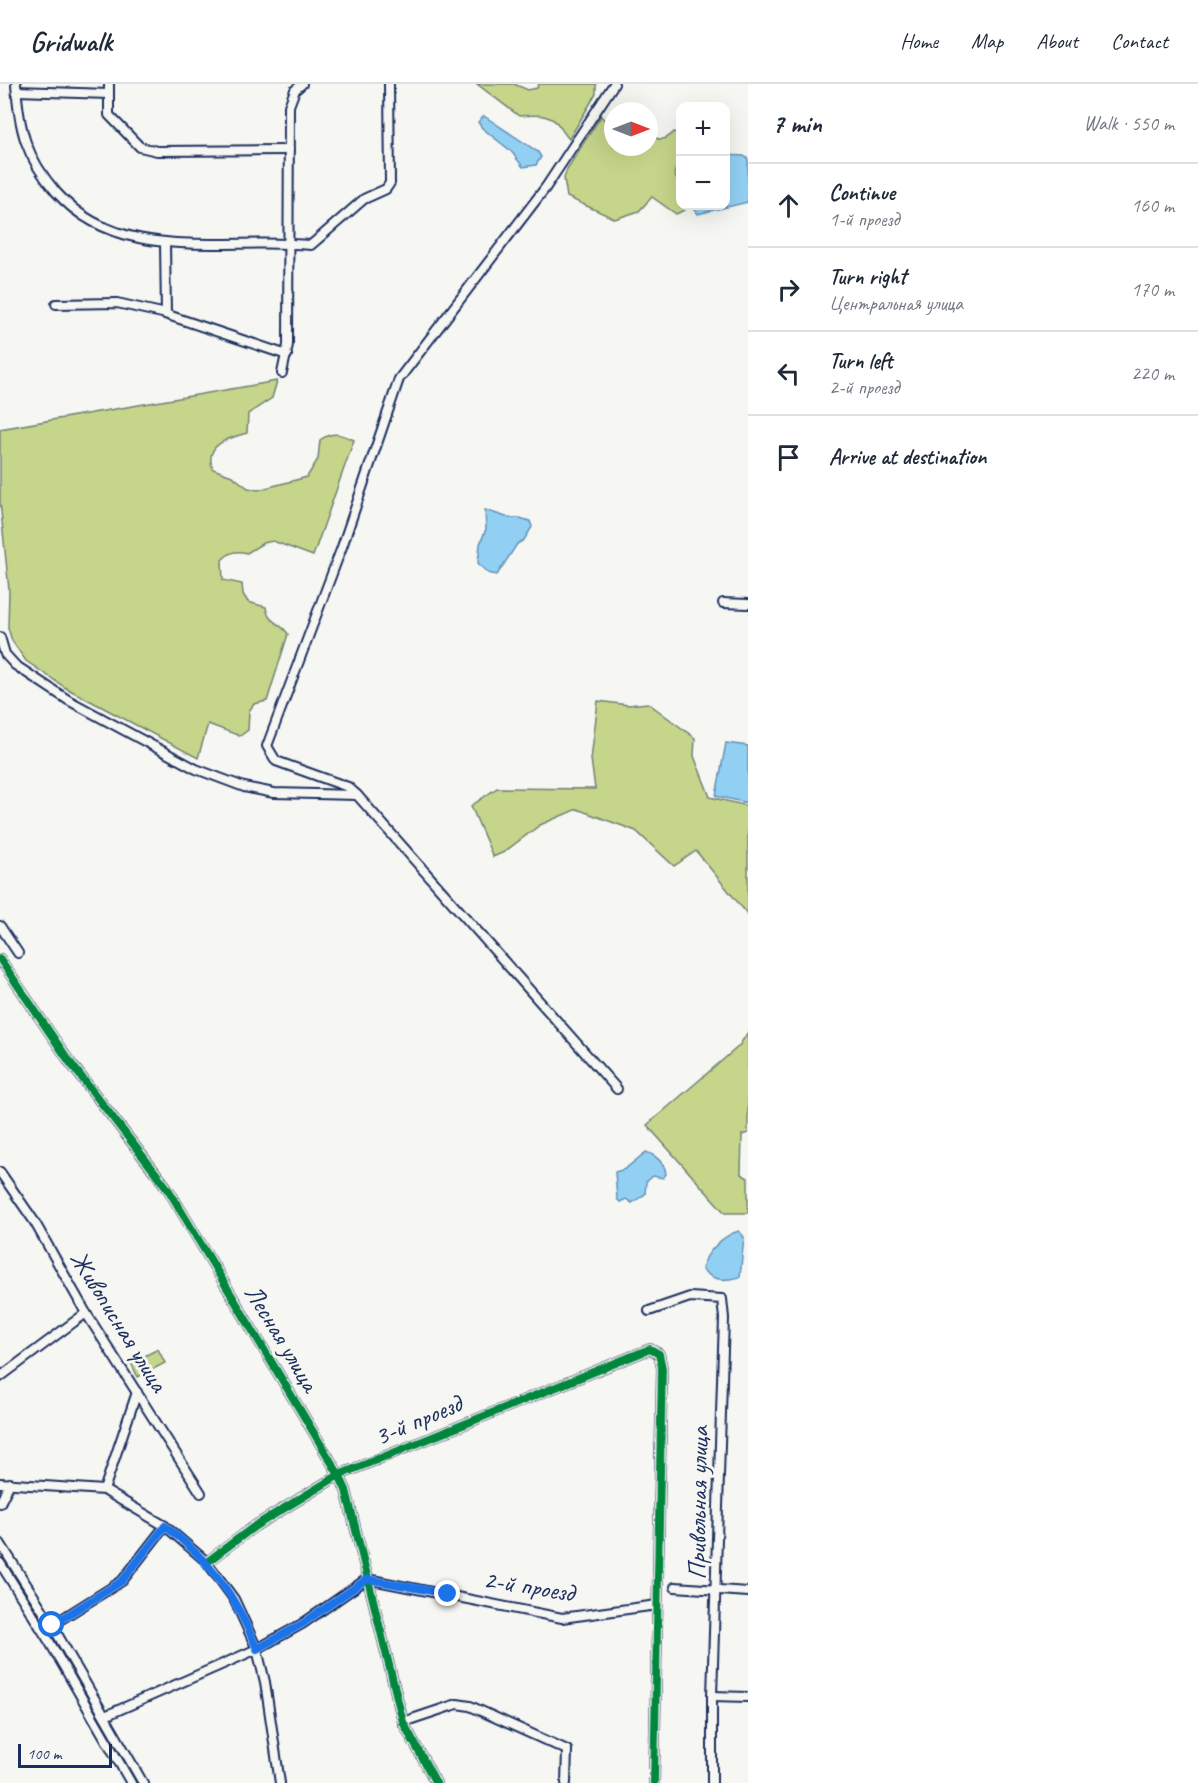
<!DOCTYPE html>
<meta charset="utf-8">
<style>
:root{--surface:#fff;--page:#f6f6f7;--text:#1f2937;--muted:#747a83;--line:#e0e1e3}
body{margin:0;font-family:Caveat,sans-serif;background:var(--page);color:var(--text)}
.controls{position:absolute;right:18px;top:18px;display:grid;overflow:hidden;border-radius:12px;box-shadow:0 6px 24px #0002}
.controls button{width:54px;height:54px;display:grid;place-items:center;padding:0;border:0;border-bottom:2px solid var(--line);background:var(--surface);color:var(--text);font:30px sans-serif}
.compass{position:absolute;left:604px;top:18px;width:54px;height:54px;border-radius:50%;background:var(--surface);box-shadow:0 6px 24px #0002;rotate:90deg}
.scale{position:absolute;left:18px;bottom:15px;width:94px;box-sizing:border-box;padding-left:6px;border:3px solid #1b2f5e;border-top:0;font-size:16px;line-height:21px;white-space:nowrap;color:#1b2f5e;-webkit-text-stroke:4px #f6f6f2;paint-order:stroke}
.stop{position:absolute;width:18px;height:18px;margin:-14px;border:4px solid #1a73e8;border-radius:50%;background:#fff}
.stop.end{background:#1a73e8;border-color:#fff;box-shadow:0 2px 6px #0008}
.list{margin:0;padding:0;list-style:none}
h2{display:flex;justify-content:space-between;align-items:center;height:78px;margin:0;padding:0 24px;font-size:26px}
h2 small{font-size:20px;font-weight:400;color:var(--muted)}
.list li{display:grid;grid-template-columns:39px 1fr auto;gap:18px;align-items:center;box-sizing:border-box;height:84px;padding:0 24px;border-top:2px solid var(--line)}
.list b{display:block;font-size:22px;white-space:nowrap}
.list p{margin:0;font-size:20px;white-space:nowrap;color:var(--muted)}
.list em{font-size:20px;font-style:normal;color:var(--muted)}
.icon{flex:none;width:33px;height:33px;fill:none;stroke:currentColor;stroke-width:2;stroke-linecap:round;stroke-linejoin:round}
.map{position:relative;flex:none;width:748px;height:1699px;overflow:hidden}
header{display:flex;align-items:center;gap:36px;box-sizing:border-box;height:84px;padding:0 30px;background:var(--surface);border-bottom:2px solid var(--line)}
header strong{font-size:28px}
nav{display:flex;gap:33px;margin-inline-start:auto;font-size:21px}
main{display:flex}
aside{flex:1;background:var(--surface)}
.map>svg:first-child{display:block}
</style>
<header>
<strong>Gridwalk</strong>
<nav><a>Home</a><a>Map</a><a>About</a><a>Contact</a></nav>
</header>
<main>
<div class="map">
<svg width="748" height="1699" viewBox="0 0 748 1699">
<rect width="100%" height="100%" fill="#f6f6f2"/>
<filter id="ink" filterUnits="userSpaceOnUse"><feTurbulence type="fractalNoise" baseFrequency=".0167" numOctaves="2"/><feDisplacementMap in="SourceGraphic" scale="12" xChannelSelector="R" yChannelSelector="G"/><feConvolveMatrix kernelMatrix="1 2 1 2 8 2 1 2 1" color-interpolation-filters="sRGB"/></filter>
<g filter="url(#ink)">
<g fill="#c5d58a" stroke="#708274" stroke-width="1.5">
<path d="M477 0H514L528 6 537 4 539 0H596V10L569 55C564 50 562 45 557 39 547 29 532 31 519 32Z"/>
<path d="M601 32 607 39 613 33V63H649V51C660 57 665 57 674 48L680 52C678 64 679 79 674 90L680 102V122H684L685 126 676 130 652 113 639 127 615 135 567 113 564 94 567 85Z"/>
<path d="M277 297 272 314 248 330 247 349C228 354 203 361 213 385L232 392 248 404 258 406 307 393 318 375 320 356C333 347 341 350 354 356L313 472 273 457 263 459 247 469C236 466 230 468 222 476L223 496 242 500 243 510 248 518 266 523C268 540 281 538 288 550L267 617 254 620 249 627 248 646 240 652 208 640 198 674 66 604 26 577 12 557 8 544 9 506 0 418V345Z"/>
<polygon points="598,617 628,621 648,619 695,654 694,672 710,713 748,722 748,831 696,767 674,782 636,747 577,725 540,741 504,768 493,773 471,722 497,704 595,705 591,675"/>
<polygon points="748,948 748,1049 742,1051 741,1090 748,1094 748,1129 725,1129 647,1041 739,962"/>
<polygon points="158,1265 165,1279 138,1293 131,1279"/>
</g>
<g fill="#92d0f3" stroke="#6290b7" stroke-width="1.5">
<polygon points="484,32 538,68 541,73 536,81 523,83 511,67 482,44 478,38"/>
<polygon points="726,71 744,72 748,75 748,118 698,130 692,122 726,122"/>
<polygon points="485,426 509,434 520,434 530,437 532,443 524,456 517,460 497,491 488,489 478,479 480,460 486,445"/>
<polygon points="726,659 748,662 748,719 716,712"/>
<path d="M646 1068C656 1071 665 1080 666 1090L663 1094 653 1092 646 1098 645 1110 632 1119 626 1115 620 1118 617 1115 615 1088 625 1085Z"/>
<path d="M739 1147 744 1153 740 1193C725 1197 712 1197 702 1185 705 1169 723 1151 739 1147Z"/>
</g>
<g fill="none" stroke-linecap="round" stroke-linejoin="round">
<g stroke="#1b2f5e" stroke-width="12">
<g id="minor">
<path d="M16 0C19 46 26 73 56 108 120 181 224 153 311 161L364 115 386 105 390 99 389 0"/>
<polyline points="109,0 109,31 140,63 157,67 289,66"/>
<polyline points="17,7 109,10"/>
<polyline points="165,158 166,230"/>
<polyline points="56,220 117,219 162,229 287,271"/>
<polyline points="282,289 288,261 289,22 295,6 302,0"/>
<polyline points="723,519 748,520"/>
<polyline points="0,553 5,570 15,581 68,616 196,685 244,703 274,709 357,711 617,1005"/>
<polyline points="357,711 348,703 276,677 267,662 342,463 399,295 546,103 614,0"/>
<polyline points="0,842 18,869"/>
<polyline points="0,875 69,977 168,1105 339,1391 346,1406 403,1638 436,1699"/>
<polyline points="0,1088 34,1137 86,1229 201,1409"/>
<polyline points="649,1227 690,1213 722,1215 724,1234 712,1612 712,1699"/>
<polyline points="0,1293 86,1229"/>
<polyline points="0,1399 104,1406 165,1442 207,1478 234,1515 257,1565 265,1598 280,1699"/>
<polyline points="104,1406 137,1308"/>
<polyline points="0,1419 10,1399"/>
<polyline points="0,1459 52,1541 143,1699"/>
<polyline points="207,1478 255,1442 339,1391 650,1265 659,1270 662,1284 654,1699"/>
<polyline points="0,1479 49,1557 131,1699"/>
<polyline points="675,1503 748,1508"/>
<polyline points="52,1541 122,1497 165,1442"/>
<polyline points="712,1612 748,1613"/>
<polyline points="105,1632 257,1565 302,1540 367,1495 562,1534 657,1521"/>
<polyline points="403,1638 457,1620 470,1622 567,1666 566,1699"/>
</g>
</g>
<use href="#minor" stroke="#f6f6f2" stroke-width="8"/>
<g stroke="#f6f6f2" stroke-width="11">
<g id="cycleway">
<polyline points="0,875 69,977 168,1105 339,1391 346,1406 403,1638 436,1699"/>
<polyline points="207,1478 255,1442 339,1391 650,1265 659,1270 662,1284 654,1699"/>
</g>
</g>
<use href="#cycleway" stroke="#00873e" stroke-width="8"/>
</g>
</g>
<g fill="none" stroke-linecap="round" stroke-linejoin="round" filter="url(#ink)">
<path stroke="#1a73e8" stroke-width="8" d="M52 1541 122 1497 165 1442C211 1477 235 1511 257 1565L302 1540 367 1495 448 1510"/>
</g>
<g text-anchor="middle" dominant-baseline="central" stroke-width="6" stroke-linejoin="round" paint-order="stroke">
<g font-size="26" fill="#1b2f5e" stroke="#f6f6f2">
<text transform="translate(119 1237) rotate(58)">Живописная улица</text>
<text transform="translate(282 1254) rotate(59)">Лесная улица</text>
<text transform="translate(418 1336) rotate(-23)">3-й проезд</text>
<text transform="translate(698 1419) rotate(-89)">Привольная улица</text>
<text transform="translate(529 1502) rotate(9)">2-й проезд</text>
</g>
</g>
</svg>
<div class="controls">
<button>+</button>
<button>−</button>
</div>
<svg class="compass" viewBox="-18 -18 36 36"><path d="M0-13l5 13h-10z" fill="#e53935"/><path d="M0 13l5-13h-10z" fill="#747a83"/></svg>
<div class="scale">100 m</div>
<div class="stop" style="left:52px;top:1541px"></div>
<div class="stop end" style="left:448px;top:1510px"></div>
</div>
<aside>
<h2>7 min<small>Walk · 550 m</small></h2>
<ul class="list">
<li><svg class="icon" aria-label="ahead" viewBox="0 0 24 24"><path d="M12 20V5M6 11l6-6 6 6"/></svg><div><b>Continue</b><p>1-й проезд</p></div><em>160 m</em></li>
<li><svg class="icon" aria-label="right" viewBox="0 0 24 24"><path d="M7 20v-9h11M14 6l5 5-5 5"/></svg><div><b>Turn right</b><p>Центральная улица</p></div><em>170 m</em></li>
<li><svg class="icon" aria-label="left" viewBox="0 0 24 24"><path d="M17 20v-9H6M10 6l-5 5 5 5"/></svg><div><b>Turn left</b><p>2-й проезд</p></div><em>220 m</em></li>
<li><svg class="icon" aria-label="arrive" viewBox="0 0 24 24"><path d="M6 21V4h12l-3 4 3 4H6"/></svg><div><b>Arrive at destination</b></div></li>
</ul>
</aside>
</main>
